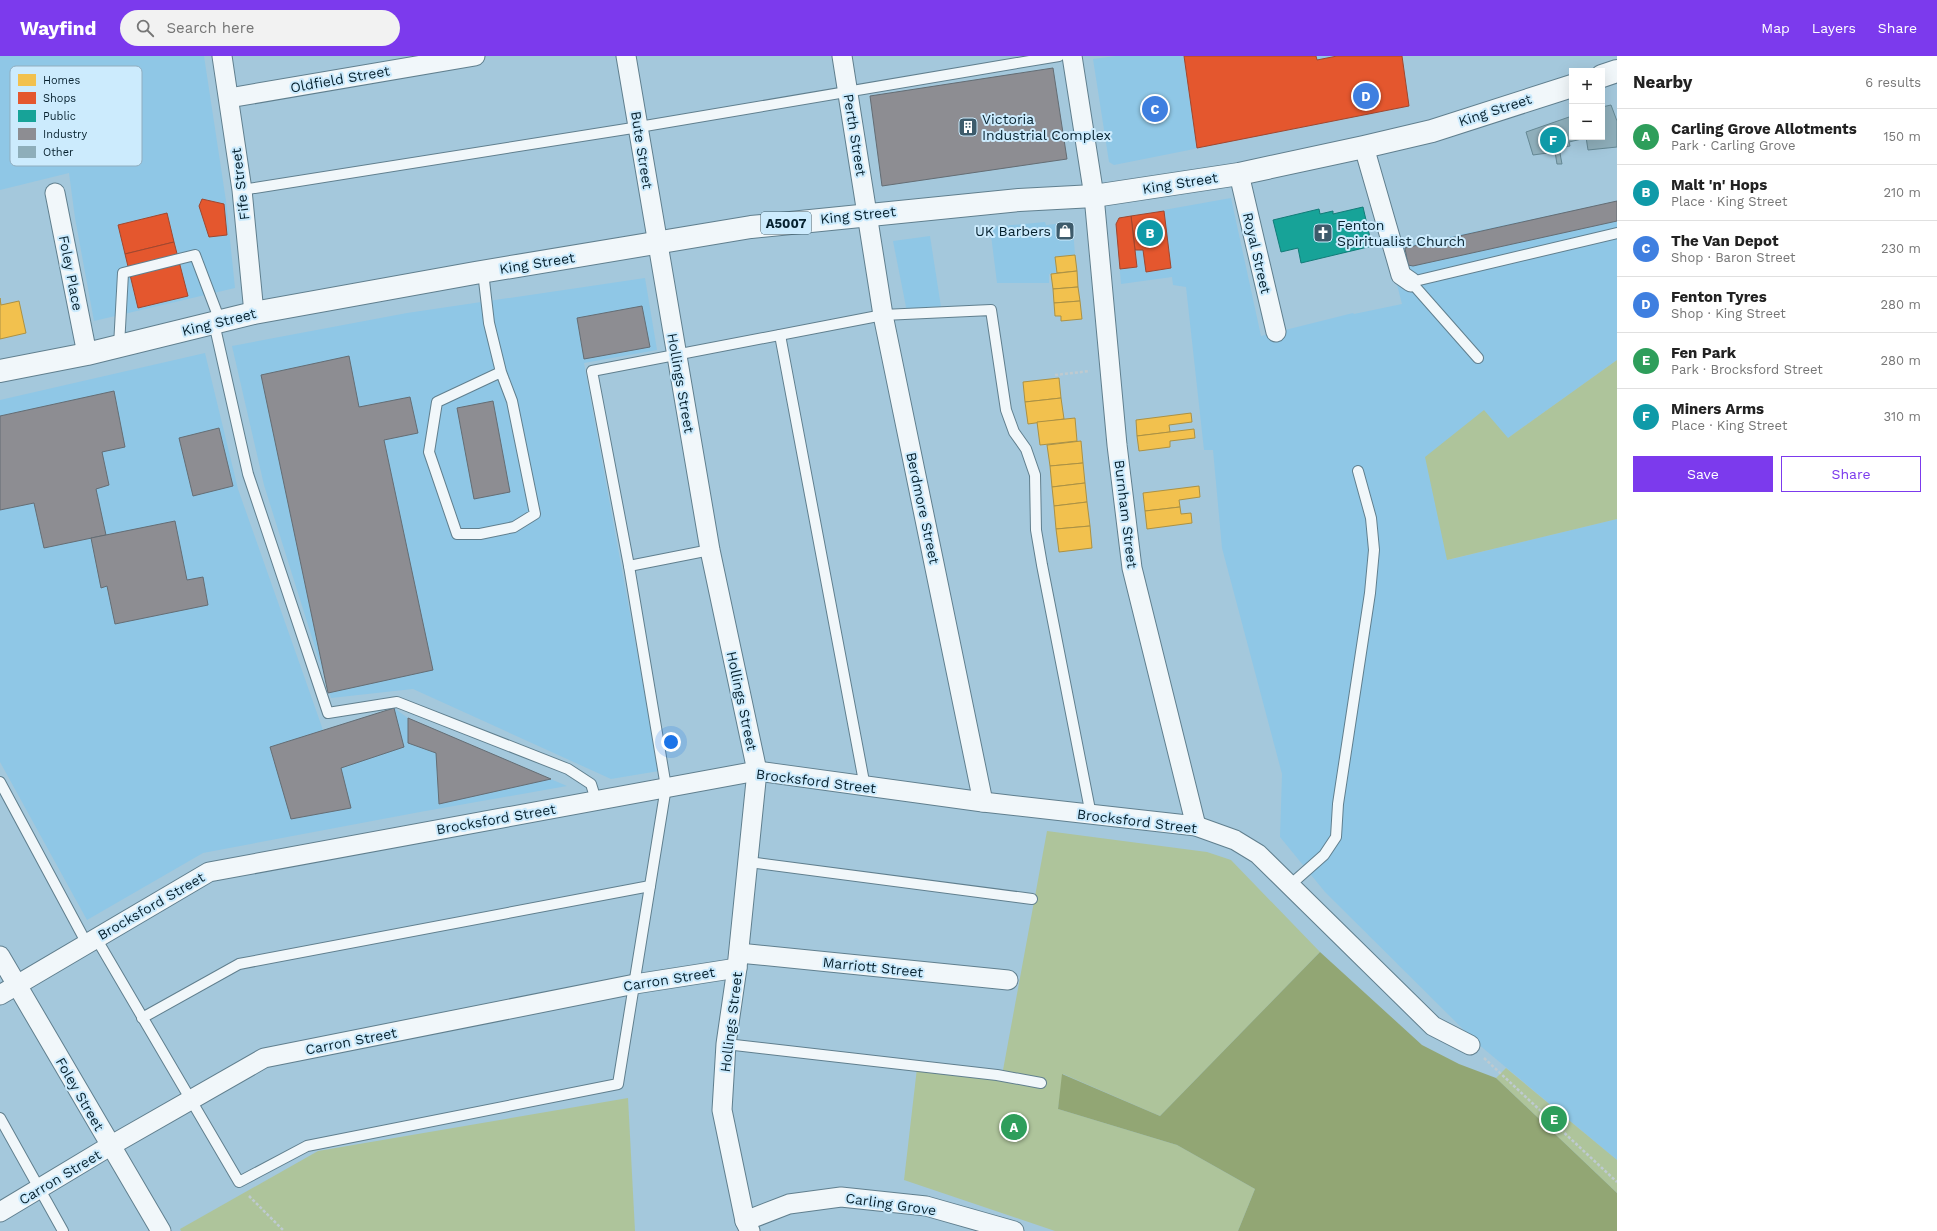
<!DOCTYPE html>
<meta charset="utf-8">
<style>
:root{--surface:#fff;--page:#f2f2f2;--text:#222;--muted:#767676;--line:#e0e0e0;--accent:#7c3aed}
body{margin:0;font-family:"Work Sans",sans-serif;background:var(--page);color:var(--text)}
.controls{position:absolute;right:12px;top:12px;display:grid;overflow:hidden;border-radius:0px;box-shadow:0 4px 16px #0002}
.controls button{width:36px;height:36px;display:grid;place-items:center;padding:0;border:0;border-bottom:1px solid var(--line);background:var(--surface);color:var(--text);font:20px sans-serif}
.you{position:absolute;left:671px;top:686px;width:14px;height:14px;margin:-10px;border:3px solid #fff;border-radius:50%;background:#1a73e8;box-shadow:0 0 0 6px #1a73e833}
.badge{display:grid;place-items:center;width:26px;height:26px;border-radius:50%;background:var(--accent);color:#fff;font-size:13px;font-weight:700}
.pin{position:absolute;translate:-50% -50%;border:2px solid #fff;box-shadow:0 1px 4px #0006}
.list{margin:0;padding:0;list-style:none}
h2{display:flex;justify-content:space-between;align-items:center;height:52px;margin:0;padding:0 16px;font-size:17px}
h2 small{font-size:13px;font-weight:400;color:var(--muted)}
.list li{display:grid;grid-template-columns:26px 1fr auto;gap:12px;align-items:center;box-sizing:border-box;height:56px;padding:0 16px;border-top:1px solid var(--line)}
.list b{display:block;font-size:15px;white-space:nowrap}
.list p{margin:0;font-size:13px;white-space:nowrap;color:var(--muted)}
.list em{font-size:13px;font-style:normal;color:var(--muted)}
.actions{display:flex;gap:8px;padding:12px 16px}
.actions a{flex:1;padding:9px 0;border:1px solid var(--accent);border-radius:0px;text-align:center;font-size:14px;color:var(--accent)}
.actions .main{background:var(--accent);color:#fff}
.icon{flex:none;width:22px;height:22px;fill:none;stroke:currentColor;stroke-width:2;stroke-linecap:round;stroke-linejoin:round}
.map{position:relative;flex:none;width:1617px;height:1175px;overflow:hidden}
header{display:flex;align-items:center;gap:24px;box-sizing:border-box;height:56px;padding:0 20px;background:var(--accent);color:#fff}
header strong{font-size:19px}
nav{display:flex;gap:22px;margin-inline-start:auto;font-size:14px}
.search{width:280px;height:36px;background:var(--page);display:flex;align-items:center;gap:10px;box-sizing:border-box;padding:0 14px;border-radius:22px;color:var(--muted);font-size:15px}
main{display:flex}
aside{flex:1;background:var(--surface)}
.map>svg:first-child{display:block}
</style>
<header>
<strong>Wayfind</strong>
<div class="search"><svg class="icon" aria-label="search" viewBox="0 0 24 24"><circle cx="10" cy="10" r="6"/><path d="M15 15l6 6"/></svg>Search here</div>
<nav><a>Map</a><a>Layers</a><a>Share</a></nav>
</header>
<main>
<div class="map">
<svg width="1617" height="1175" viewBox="0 0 1617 1175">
<rect width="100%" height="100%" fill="#a4c8dc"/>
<g fill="#8fc7e6">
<polygon points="0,0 204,0 226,145 235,232 94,265 75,162 69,117 0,134"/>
<polygon points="1116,0 1402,0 1409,50 1114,109 1109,106 1093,3"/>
<polygon points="1231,142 1261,280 1353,257 1354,258 1402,248 1393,213 1402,191 1617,145 1617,304 1508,382 1448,504 1617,463 1617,1104 1478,988 1325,836 1280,781 1282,718 1222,492 1213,394 1204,394 1186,231 1173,229 1172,221 1121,228 1116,168 1119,162"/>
<polygon points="1045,166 1046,169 1066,167 1073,172 1075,199 1056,201 1057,217 1049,218 1049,227 997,227 990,171"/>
<polygon points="930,180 941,251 907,256 893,185"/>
<polygon points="645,222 657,294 584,307 659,715 611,723 413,633 331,642 264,429 232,290 407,257"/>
<polygon points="205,297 238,433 323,674 394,652 408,662 567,730 420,756 203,797 87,864 0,706 0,344"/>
</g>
<g fill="#aec49b">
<polygon points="1617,304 1617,463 1447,504 1425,401 1484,354 1508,382"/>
<polygon points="1047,775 1207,796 1231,804 1320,896 1160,1060 1063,1018 1058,1053 1177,1089 1255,1133 1238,1175 1055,1175 904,1124 917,1012 1001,1025"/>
<polygon points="1506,1012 1617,1104 1617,1137 1496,1022"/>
<polygon points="628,1042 635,1175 181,1175 180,1173 318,1095"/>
</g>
<polygon fill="#92a674" points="1320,896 1422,989 1459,1008 1496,1022 1617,1137 1617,1175 1238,1175 1255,1133 1177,1089 1058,1053 1062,1018 1160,1060"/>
<g fill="#f2c14e" stroke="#ab9144">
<polygon points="1075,199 1077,215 1057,217 1055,201"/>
<polygon points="1077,215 1078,231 1053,233 1051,218"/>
<polygon points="1078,231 1080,245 1054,247 1053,233"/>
<polygon points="0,242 1,249 19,245 26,277 0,283"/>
<polygon points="1080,245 1082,263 1061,265 1061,260 1055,260 1054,247"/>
<polygon points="1059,322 1061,342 1025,346 1023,326"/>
<polygon points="1061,342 1064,363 1028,368 1025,346"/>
<polygon points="1191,357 1192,366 1169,369 1170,376 1137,380 1136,364"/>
<polygon points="1075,362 1077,385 1040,389 1037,366"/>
<polygon points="1194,373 1195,382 1170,385 1170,391 1139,395 1137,380"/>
<polygon points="1081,385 1083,407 1050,410 1047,389"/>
<polygon points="1083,407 1085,427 1052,431 1050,410"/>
<polygon points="1085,427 1087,446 1054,450 1052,431"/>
<polygon points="1199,430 1200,441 1179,444 1180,451 1145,455 1143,437"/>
<polygon points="1087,446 1090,470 1056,473 1054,450"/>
<polygon points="1180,451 1181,458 1191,457 1192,467 1147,473 1145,455"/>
<polygon points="1090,470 1092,492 1059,496 1056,473"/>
</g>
<g fill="#e4572e" stroke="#a1472e">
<polygon points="1184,0 1316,0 1317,4 1337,0 1402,0 1409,50 1197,92"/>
<polygon points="202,143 224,148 227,179 209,181 199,150"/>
<polygon points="1164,155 1171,212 1146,216 1143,194 1135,194 1131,160"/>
<polygon points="167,157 174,186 125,198 118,169"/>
<polygon points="1131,160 1137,211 1120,213 1116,168 1119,162"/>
<polygon points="174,186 188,240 138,252 125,198"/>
</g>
<polygon fill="#17a398" stroke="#127c78" points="1363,151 1372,190 1301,207 1298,192 1281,196 1273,164 1319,153 1320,158 1333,155 1333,158"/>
<g fill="#8d8d92" stroke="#646d74">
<polygon points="1053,12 1067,103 882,130 870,40"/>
<polygon points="1617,145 1617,165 1413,210 1408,209 1405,192"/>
<polygon points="642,250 650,291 584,303 577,262"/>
<polygon points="349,300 359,351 410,341 418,377 384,384 433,614 328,637 261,319"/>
<polygon points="114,335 125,391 102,396 109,429 96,433 106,479 44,492 34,447 0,454 0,360"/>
<polygon points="493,345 510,436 474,443 457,352"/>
<polygon points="219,372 233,430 193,440 179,382"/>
<polygon points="175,465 187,524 203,521 208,549 115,568 107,530 101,532 91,482"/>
<polygon points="394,652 404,691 341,712 351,752 291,763 270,691"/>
<polygon points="408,662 551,723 439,748 436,697 408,687"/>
</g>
<g fill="#8eaeba" stroke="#648793">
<polygon points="1611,49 1617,65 1617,91 1588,94 1586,81 1602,81 1602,51"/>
<polygon points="1572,60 1572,81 1586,82 1569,86 1570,90 1559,92 1562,108 1557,108 1555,96 1533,99 1526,76"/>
</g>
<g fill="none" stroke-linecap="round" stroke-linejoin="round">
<g stroke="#607f8e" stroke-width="12">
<g id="lane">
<polyline points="242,134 639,71 1059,0"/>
<polyline points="483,216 489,267 501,316 512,345 535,458 514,471 480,478 457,478 429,396 437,346 501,316"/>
<polyline points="214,267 248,418 328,657 397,646 568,713 591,728 596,744"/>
<polyline points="780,279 865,731"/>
<polyline points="119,290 123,217 195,199 220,265"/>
<polyline points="1478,302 1411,226 1617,177"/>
<polyline points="629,510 710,494"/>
<polyline points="0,726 87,888"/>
<polyline points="749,806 1032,843"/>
<polyline points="1289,830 1324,799 1336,781 1338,748 1370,537 1374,494 1371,462 1358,415"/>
<polyline points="96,882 239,1126 307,1090 618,1028 666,731 629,510 592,315 883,259 991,254 1006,354 1014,376 1026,393 1035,419 1036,474 1042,509 1091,759"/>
<polyline points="142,962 239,908 650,830"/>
<polyline points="726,988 997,1019 1041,1027"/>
<polyline points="0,1062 63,1175"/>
</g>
</g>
<g stroke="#607f8e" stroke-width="21">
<g id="street">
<polyline points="222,0 242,134 254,257"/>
<polyline points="626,0 710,494 757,715 737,912 726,988 722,1054 745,1165 750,1175"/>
<polyline points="842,0 883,259 983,746"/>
<polyline points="1072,0 1094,140 1117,389 1132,512 1196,770"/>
<polyline points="229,42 475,0"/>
<polyline points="1364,91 1401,219 1411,226"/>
<polyline points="1239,118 1276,276"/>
<polyline points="55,137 87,298"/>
<polyline points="739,897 1008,924"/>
<polyline points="0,900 161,1175"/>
<polyline points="0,939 209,816 757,715 983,746 1196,770 1235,784 1258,798 1433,970 1470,989"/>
<polyline points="0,1156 110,1090 264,1002 635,928 737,912"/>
<polyline points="745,1165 789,1148 841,1141 926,1150 1014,1175"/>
</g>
</g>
<g stroke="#607f8e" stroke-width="24">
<g id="primary">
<polyline points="1602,20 1617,15"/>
<polyline points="0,315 87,298 254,257 475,217 751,171 1019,144 1094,140 1239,118 1364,91 1432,75 1572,30"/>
</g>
</g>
<g stroke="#becad0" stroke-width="2.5" stroke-dasharray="3 2" stroke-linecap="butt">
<polyline points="1055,319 1090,315"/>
<polyline points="1484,1002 1617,1126"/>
<polyline points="249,1140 284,1175"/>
</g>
<use href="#lane" stroke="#f1f7fa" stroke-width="10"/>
<use href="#street" stroke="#f1f7fa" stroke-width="19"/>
<use href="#primary" stroke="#f1f7fa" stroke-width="22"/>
</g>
<defs>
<g id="building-square" transform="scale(1)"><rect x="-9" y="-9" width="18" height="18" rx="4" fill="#3d5b6b" stroke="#ccebfd"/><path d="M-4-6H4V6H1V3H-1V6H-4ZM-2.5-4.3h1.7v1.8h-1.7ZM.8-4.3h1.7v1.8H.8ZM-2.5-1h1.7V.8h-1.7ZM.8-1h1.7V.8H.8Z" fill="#fff"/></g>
<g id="shop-square" transform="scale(1)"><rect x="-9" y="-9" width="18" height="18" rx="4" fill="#3d5b6b" stroke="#ccebfd"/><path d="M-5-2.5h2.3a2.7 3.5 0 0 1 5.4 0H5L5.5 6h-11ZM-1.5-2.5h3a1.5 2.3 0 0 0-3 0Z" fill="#fff"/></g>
<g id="church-square" transform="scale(1)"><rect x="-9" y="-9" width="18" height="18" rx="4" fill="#3d5b6b" stroke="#ccebfd"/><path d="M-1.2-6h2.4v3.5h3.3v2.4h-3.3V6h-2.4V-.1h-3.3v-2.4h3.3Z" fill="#fff"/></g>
</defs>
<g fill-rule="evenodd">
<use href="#building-square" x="968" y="71"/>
<use href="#shop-square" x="1065" y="175"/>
<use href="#church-square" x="1323" y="177"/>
</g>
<g text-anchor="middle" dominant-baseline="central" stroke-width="4" stroke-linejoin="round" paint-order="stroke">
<rect fill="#ccebfd" stroke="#415e6c" stroke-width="1" x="761" y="156" width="50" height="22" rx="3"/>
<g font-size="13" font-weight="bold" fill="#06212e">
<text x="786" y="167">A5007</text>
</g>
<g font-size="14" fill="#06212e" stroke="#ccebfd">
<text transform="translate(340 23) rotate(-10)">Oldfield Street</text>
<text transform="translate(1495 54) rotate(-18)">King Street</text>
<text transform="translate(855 79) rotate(81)">Perth Street</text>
<text transform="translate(642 94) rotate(81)">Bute Street</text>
<text transform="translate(1180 127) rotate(-9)">King Street</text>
<text transform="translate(240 128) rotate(-97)">Fife Street</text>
<text transform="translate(858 159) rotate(-6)">King Street</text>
<text transform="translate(1257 197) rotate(77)">Royal Street</text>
<text transform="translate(537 207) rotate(-9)">King Street</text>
<text transform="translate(71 217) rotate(79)">Foley Place</text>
<text transform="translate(219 266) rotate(-14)">King Street</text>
<text transform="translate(681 327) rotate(80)">Hollings Street</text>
<text transform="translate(923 452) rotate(78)">Berdmore Street</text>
<text transform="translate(1126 458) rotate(83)">Burnham Street</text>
<text transform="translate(742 645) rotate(78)">Hollings Street</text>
<text transform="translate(816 725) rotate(7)">Brocksford Street</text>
<text transform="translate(496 763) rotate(-10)">Brocksford Street</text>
<text transform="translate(1137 765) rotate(7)">Brocksford Street</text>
<text transform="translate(151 850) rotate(-30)">Brocksford Street</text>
<text transform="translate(873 911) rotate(6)">Marriott Street</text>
<text transform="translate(669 923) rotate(-9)">Carron Street</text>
<text transform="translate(731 966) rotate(-83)">Hollings Street</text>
<text transform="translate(351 985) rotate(-11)">Carron Street</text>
<text transform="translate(80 1038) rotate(60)">Foley Street</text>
<text transform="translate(60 1121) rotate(-31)">Carron Street</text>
<text transform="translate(891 1148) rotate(8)">Carling Grove</text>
</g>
<g font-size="14" fill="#06212e" stroke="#ccebfd" text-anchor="start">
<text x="982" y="63">Victoria<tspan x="982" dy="16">Industrial Complex</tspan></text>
<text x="1337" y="169">Fenton<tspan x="1337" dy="16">Spiritualist Church</tspan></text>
<text x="1051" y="175" text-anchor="end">UK Barbers</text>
</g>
</g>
<rect x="10" y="10" width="132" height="100" rx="6" fill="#ccebfd" stroke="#91aebf" stroke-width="1"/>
<rect x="18" y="18" width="18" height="12" fill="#f2c14e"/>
<rect x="18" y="36" width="18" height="12" fill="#e4572e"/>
<rect x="18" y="54" width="18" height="12" fill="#17a398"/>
<rect x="18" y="72" width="18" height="12" fill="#8d8d92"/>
<rect x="18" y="90" width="18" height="12" fill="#8eaeba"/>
<g font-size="11" fill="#06212e">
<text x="43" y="28">Homes</text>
<text x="43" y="46">Shops</text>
<text x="43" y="64">Public</text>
<text x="43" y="82">Industry</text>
<text x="43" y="100">Other</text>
</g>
</svg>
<div class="controls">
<button>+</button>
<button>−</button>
</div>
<div class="you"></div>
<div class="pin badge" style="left:1014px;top:1071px;background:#2e9e5b">A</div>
<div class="pin badge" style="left:1150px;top:177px;background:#0f9aa8">B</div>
<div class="pin badge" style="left:1155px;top:53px;background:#3f7fe0">C</div>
<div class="pin badge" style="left:1366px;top:40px;background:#3f7fe0">D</div>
<div class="pin badge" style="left:1554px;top:1063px;background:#2e9e5b">E</div>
<div class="pin badge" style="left:1553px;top:84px;background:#0f9aa8">F</div>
</div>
<aside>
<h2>Nearby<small>6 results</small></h2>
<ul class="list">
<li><span class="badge" style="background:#2e9e5b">A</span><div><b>Carling Grove Allotments</b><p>Park · Carling Grove</p></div><em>150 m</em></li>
<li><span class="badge" style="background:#0f9aa8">B</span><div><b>Malt 'n' Hops</b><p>Place · King Street</p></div><em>210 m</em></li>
<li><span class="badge" style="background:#3f7fe0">C</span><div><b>The Van Depot</b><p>Shop · Baron Street</p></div><em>230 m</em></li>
<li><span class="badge" style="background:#3f7fe0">D</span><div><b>Fenton Tyres</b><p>Shop · King Street</p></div><em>280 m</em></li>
<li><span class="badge" style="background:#2e9e5b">E</span><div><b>Fen Park</b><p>Park · Brocksford Street</p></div><em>280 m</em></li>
<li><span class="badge" style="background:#0f9aa8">F</span><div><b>Miners Arms</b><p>Place · King Street</p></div><em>310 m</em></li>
</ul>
<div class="actions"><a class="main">Save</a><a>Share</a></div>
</aside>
</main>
